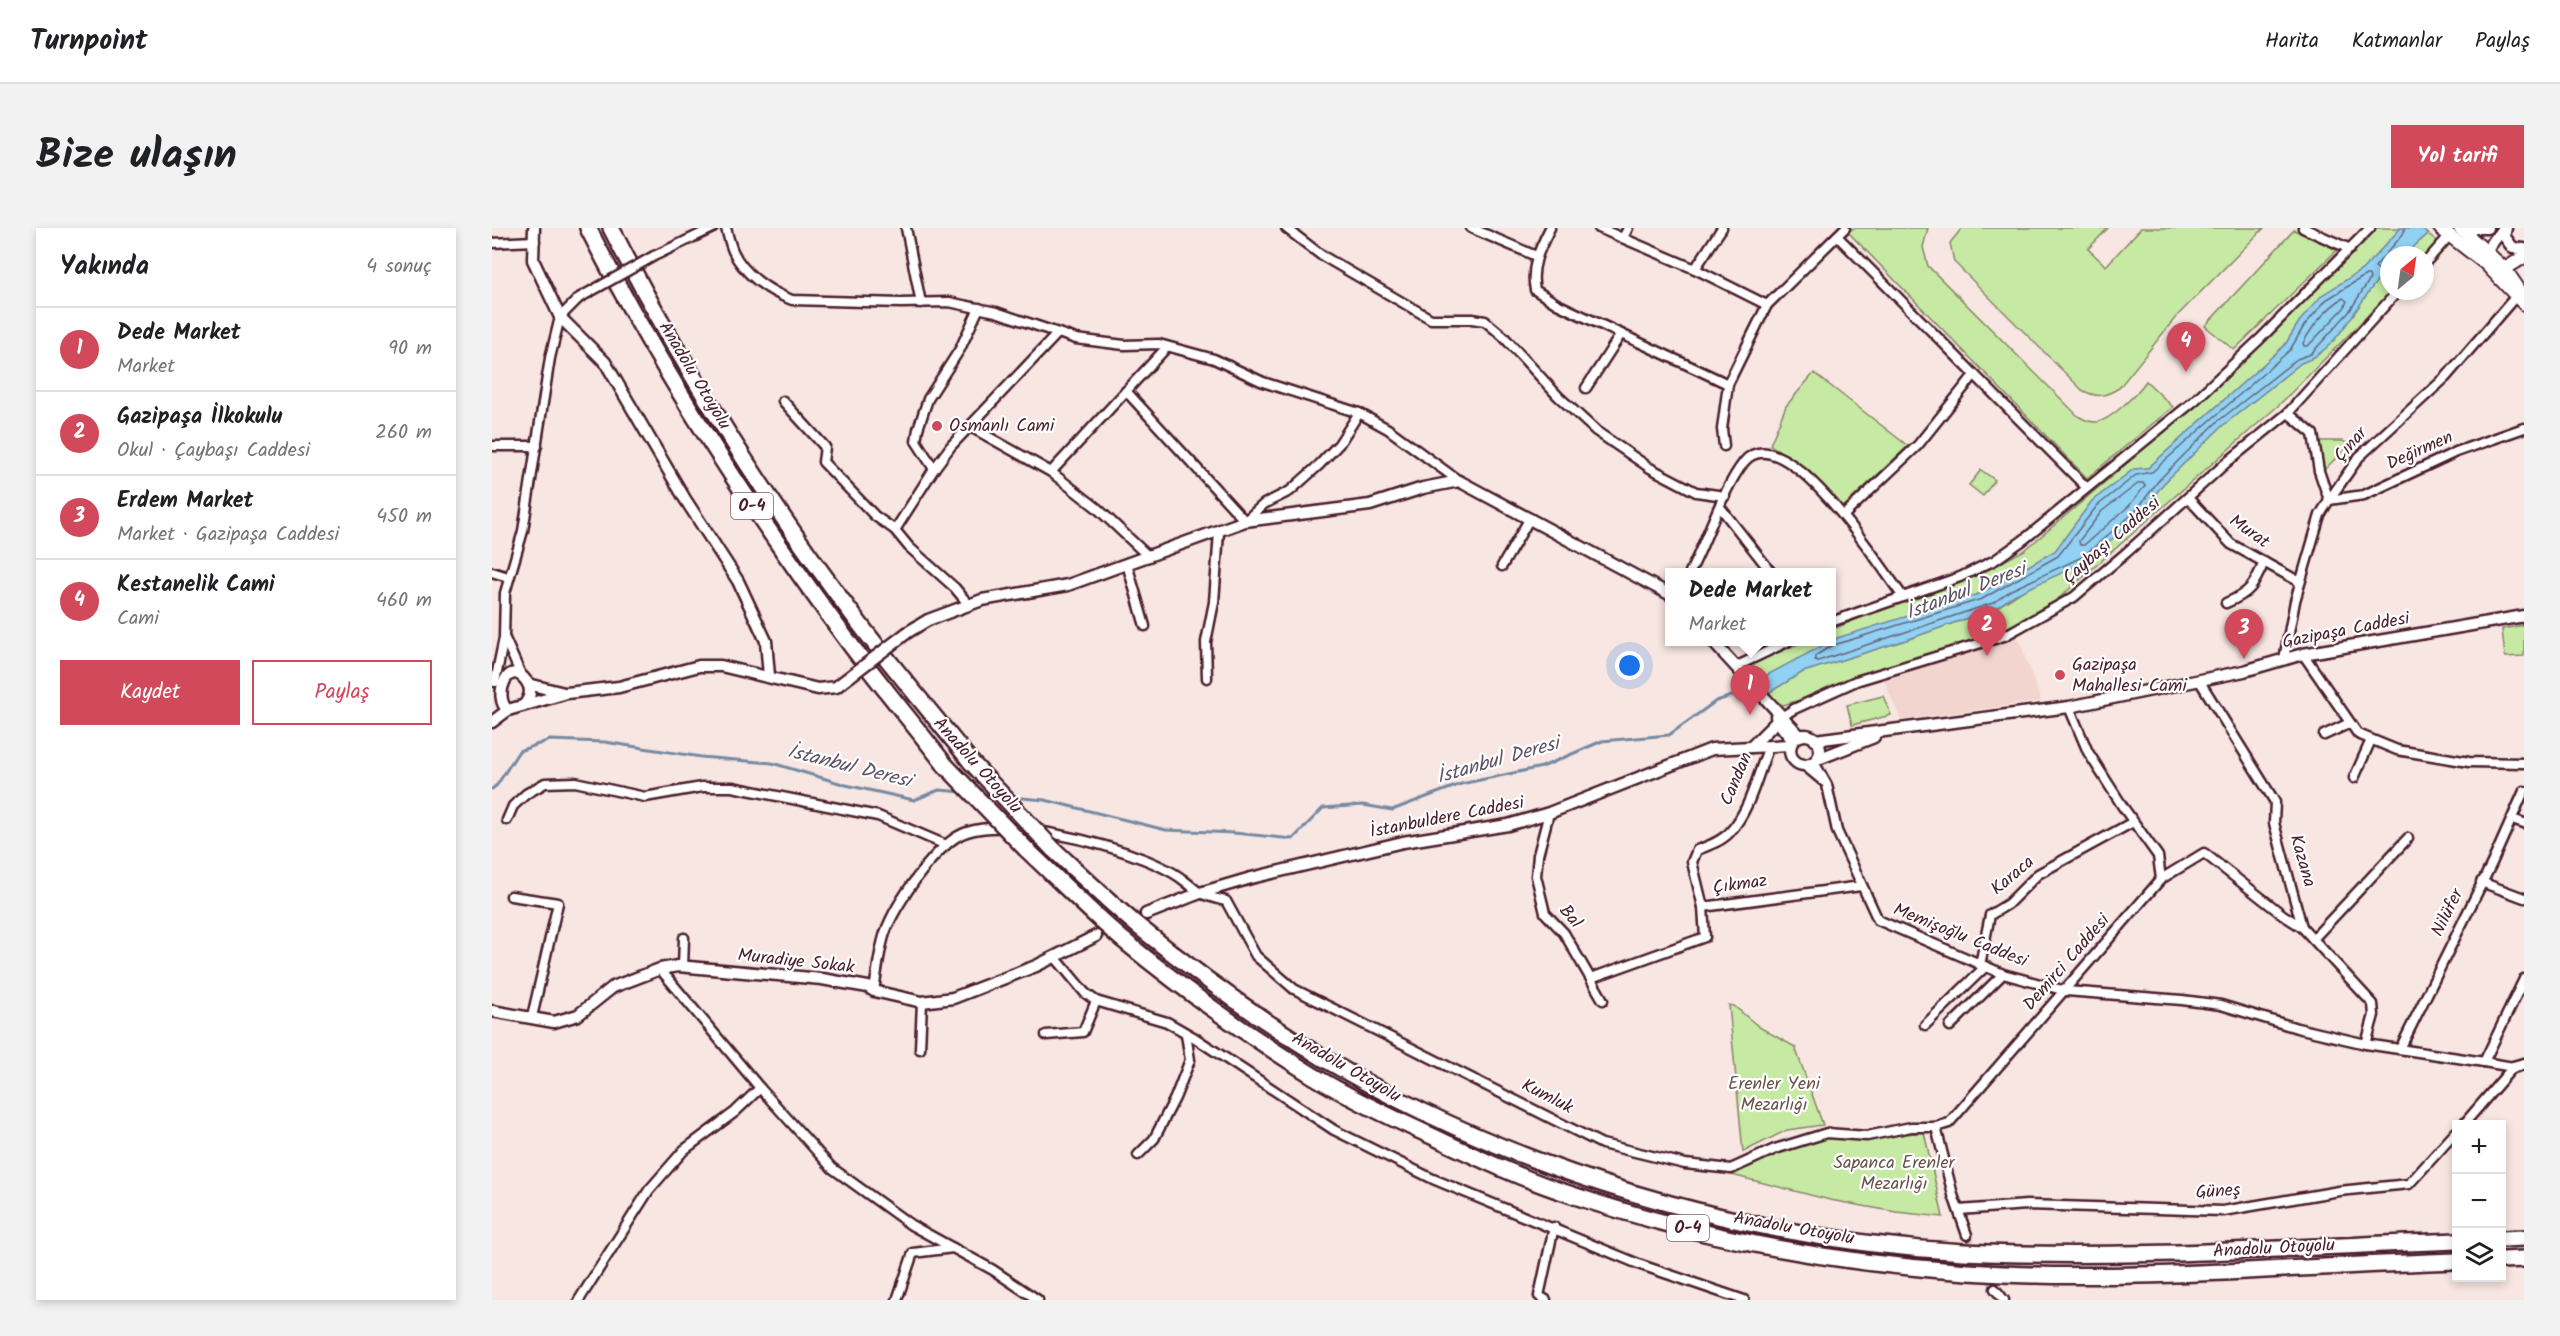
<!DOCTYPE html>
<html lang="tr">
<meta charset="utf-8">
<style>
:root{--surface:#fff;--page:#f2f2f2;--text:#202124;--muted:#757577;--line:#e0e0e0;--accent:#d1495b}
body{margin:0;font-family:Kalam,sans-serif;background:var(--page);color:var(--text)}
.controls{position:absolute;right:18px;bottom:18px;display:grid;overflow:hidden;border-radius:0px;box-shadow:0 3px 9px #0003}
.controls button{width:54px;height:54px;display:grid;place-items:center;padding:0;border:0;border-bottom:2px solid var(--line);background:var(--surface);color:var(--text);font:30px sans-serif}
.compass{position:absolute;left:1888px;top:18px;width:54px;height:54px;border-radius:50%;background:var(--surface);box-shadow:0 3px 9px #0003;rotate:29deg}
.you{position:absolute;left:1138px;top:438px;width:21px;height:21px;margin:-15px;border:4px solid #fff;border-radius:50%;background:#1a73e8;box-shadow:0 0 0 9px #1a73e833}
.badge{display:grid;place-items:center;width:39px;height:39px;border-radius:50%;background:var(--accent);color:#fff;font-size:20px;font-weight:700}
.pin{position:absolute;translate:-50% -50px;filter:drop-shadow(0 2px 3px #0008)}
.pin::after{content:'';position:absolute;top:32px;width:21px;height:18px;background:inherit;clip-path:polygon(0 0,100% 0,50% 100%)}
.popup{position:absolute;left:1173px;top:340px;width:171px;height:78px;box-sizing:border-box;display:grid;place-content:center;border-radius:0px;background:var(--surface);filter:drop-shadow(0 2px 4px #0005);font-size:20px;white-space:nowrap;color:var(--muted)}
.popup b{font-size:22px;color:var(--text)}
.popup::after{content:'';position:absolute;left:50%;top:100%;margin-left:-12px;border:12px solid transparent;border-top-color:var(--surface)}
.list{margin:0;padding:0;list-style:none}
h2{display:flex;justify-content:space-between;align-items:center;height:78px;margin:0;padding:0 24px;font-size:26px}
h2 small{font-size:20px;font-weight:400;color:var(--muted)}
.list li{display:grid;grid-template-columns:39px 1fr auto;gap:18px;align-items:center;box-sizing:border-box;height:84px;padding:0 24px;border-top:2px solid var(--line)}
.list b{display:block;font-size:22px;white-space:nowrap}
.list p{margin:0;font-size:20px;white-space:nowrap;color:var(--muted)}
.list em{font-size:20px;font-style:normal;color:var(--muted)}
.actions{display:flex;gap:12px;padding:18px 24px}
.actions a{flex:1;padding:14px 0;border:2px solid var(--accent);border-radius:0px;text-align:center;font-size:21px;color:var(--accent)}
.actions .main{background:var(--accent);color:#fff}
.icon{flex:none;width:33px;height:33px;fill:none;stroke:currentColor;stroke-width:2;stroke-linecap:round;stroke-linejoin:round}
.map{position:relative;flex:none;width:2032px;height:1072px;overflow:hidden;border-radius:0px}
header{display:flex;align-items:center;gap:36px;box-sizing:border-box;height:84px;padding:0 30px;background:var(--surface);border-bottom:2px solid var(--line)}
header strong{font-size:28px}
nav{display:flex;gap:33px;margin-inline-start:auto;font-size:21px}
.intro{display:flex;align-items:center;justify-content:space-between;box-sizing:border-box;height:144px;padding:0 36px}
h1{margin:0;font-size:42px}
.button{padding:15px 27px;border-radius:0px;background:var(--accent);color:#fff;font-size:21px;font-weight:700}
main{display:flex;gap:36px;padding:0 36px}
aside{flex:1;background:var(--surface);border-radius:0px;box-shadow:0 3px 9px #0003}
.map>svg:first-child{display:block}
</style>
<header>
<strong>Turnpoint</strong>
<nav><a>Harita</a><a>Katmanlar</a><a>Paylaş</a></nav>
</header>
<div class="intro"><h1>Bize ulaşın</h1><a class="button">Yol tarifi</a></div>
<main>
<aside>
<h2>Yakında<small>4 sonuç</small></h2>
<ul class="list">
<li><span class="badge">1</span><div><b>Dede Market</b><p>Market</p></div><em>90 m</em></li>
<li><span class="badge">2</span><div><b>Gazipaşa İlkokulu</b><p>Okul · Çaybaşı Caddesi</p></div><em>260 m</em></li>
<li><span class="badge">3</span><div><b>Erdem Market</b><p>Market · Gazipaşa Caddesi</p></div><em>450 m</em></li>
<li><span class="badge">4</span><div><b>Kestanelik Cami</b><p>Cami</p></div><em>460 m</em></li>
</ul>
<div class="actions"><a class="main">Kaydet</a><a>Paylaş</a></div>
</aside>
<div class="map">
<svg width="2032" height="1072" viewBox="0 0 2032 1072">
<rect width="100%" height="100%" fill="#f7e6e2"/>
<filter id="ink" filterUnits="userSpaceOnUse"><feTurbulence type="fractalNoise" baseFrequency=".0167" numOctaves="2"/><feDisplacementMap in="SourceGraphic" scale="12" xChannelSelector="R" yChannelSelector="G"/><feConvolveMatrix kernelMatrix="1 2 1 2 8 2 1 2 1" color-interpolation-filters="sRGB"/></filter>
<g filter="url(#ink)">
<polygon fill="#f2d5ce" points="1525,407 1549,473 1409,492 1391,450"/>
<g fill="#c6eaa3" stroke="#888467" stroke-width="1.5">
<path d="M1362 0H1436L1431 19 1436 38 1586 188C1593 192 1597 194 1605 194 1619 192 1646 165 1654 153L1681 179 1595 250 1356 4Z"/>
<path d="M1470 0H1616L1596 21 1614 38 1649 0H1772L1684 89 1627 160C1612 169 1605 170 1590 162L1462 34 1458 15Z"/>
<polygon points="1881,0 1909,0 1870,42 1831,67 1807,94 1793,117 1656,240 1642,241 1600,273 1563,323 1487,366 1339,413 1339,402 1401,376 1480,350 1533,322 1727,157"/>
<polygon points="1802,2 1845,22 1742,122 1713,98"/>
<polygon points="1936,6 1948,15 1933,30 1933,27 1912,27"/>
<path d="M1897 40V63H1900L1787 177 1525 407 1291 477 1273 467 1311 444 1414 412 1504 380 1647 288 1671 256 1729 199 1809 135C1849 122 1867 67 1897 40Z"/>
<polygon points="1322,145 1416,218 1351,279 1299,230 1278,217 1294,178"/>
<polygon points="1828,213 1851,213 1857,217 1832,242"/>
<polygon points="1489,242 1503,252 1491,268 1477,257"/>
<polygon points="2032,397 2032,428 2013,429 2010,401"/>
<polygon points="1311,414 1338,414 1262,454 1250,439"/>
<polygon points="1391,468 1399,487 1360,497 1355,477"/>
<polygon points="1237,777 1242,778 1267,799 1303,819 1331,897 1295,902 1251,924"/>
<polygon points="1432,904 1451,989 1404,984 1338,972 1240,947 1286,923 1336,909 1381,910"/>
</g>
<path fill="#91d1f3" stroke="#758aa3" stroke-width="1.5" d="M1909 0H1928L1936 6 1912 27H1897V40C1867 67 1849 123 1809 135L1729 199 1671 256 1647 288 1593 334 1522 367 1504 380 1414 412 1311 444 1273 467 1262 454 1345 410 1487 366 1563 323 1600 273 1642 241 1656 240 1793 117 1807 94 1830 67 1870 42Z"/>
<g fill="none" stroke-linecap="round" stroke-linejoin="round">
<g stroke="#66667b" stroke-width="1.5">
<polyline points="1897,36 1886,41 1883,39 1911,6 1913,0"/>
<polygon points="1874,47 1877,47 1878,51 1857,84 1819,126 1805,131 1725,194 1667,252 1643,284 1590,329 1519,362 1501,375 1326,433 1323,432 1323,428 1339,418 1490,371 1566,328 1605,278 1644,247 1660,244 1798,122 1812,98 1834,72"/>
<path d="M1851 70 1855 73 1852 80 1816 118H1812L1811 115C1821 97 1834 81 1851 70Z"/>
<polygon points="1647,255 1651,255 1653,258 1637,278 1592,317 1588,317 1587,313 1610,283"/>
</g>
<g stroke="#758aa3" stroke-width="3">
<polyline points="0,561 5,557 27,523 58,512 113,514 209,529 280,535 354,557 422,572 447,562 471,564"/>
<polyline points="490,566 504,567"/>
<polyline points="519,569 553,572 674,602 742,605 801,611 831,580 871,577 900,582 969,556 1050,539 1110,513 1177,507 1224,473 1262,461"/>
</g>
<polyline stroke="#d4bebd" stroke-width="8" stroke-dasharray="8 4" stroke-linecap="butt" points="1475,1007 1503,1061"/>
<polyline stroke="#d4bebd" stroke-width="10" stroke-dasharray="10 5" stroke-linecap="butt" points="604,708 654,686"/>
<g stroke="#4a1f2b" stroke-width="13">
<g id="minor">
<path d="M234 0C236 8 238 16 241 23 251 46 278 64 300 72L409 75 457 74 504 84 584 111 632 117 667 116 722 131 771 154 867 185 896 201 967 253"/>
<polyline points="414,0 429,75"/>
<polyline points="794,0 829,27 939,91 980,91 993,93 1011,108 1066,168 1104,203 1158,240 1204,264 1233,268"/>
<polyline points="979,0 1044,28"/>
<path d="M1058 0C1048 20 1038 39 1043 62L1065 76 1236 156"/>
<polyline points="1107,0 1203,41 1275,77"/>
<polyline points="1811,0 1858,21"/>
<polyline points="1345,8 1594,259"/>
<polyline points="1131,10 1136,0"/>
<polyline points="0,15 43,13"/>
<polyline points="162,28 221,0"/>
<polyline points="1933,35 1958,7"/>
<polyline points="1203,41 1230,0"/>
<polyline points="1094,160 1129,106"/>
<polyline points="634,163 753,293 772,276 798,263 827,237 847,216 867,185"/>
<polyline points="291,173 333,219 331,234 383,288 403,302 417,319 463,360 477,377"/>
<polyline points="1796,185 1821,206 1827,243 1837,272"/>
<polyline points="477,198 559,244 605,280 657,329"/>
<polyline points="0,218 45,218"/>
<polyline points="1232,218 1230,201 1236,156 1275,77 1353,0"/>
<polyline points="442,241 424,213 426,201 436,171 468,121 487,80"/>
<polyline points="559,244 675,119"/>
<polyline points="1696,270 1739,316 1808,354"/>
<polyline points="1837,272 1872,267 1964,224 2032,200"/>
<polyline points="1228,279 1279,344"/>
<polyline points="1352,287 1426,217 1482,147"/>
<polyline points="403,302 442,241 459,218 566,105"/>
<polyline points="635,336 653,398"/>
<polyline points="1010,338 1038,290"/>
<polyline points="0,344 16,349"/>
<path d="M1198 344C1215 312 1230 262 1252 234 1291 185 1391 342 1411 369"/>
<path d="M1734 375C1758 365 1762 358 1772 334"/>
<polyline points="1339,394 1468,349 1503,332 1530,313 1702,173 1768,111 1878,0"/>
<polyline points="13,411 30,449"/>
<polyline points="1811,426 1866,506 1905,522 1977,534 2032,535"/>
<polyline points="1792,431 1803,373 1828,287 1837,272 1867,229 1954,149 2024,68"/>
<polyline points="1243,439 1295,414"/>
<polyline points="715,450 714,414 722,374 727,304"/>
<polyline points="1707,452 1783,574 1782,595 1810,699 1881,776 1882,787 1874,816"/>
<polyline points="3,454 12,410 13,365 31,303 58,130 68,89 87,70"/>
<polyline points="1291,488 1302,481 1364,453 1512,408 1582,369 1634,325 1734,235 1796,185 1906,63"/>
<polyline points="1832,507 1858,495"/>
<polyline points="1322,534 1335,557 1345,603 1386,692 1511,746 1574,763 1690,772 1729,777 1805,800 1874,816 1992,834 2032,751"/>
<polyline points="1313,538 1331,553"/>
<polyline points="1862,550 1879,512"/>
<polyline points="1057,585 1046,627 1044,648 1053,685 1072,705 1111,772"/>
<polyline points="2020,591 2032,595"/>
<polyline points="15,592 21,578 34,566 53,555 83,554 153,569 210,559 240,559 386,588 454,617"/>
<polyline points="1669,651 1712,625 1791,687 1810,699"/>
<polyline points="1989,654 2032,670"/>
<polyline points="19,668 66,675 40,789"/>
<path d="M1211 679 1200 634 1205 622C1216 618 1230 613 1238 604 1258 582 1265 548 1276 521"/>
<polyline points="1821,711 1916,610"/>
<polyline points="563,729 593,765 604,773 675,794 703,810 842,902 941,951 1149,1037 1252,1072"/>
<polyline points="1488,737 1498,687 1516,676 1546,646 1641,594"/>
<polyline points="191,739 192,710"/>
<polyline points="168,741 268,860 340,940 419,997 501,1042 546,1072"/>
<polyline points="1099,750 1213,709 1211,679 1369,658"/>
<path d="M382 763C385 744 387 723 393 705 403 676 446 613 475 604 518 590 612 615 654 632 666 637 680 643 690 651 696 655 702 661 708 665 716 669 726 671 734 673L764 728 802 761 1110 916 1193 936 1239 941 1283 921 1335 905 1375 908 1419 899H1444"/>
<polyline points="1433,797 1493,739"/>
<polyline points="1458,798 1511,746"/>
<polyline points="554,807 591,804 604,773"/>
<polyline points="428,821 430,774"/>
<polyline points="1908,821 2000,635 2032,563"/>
<polyline points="1992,834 2021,839"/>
<polyline points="1972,896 2021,839"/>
<polyline points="646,927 662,911 683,870 698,832 694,806"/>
<polyline points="1467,982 1535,977 1731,983 1847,963 1917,956 1964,904"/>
<polyline points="1475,1007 1461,967 1444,899 1457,895 1669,651 1666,628 1631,579 1596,524 1577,479"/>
<polyline points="1503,1061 1512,1072"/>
<polyline points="87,1072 157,962 192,922 243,884 268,860"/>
<polyline points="405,1072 421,1025 461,1020"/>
<polyline points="1054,1072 1047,1068 1062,999"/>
</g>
</g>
<g stroke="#4a1f2b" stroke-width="15">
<g id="tertiary">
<polyline points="42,0 41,32 68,89 113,134 193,271 246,353 274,413 277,448"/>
<polyline points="1976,0 1995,0"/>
<polyline points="2014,0 2012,8 2021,20 2032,21"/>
<polyline points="1994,31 1995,22 2011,0"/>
<polyline points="416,404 436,392 490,372 576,357 753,293 878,277 931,260 967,253 1177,366"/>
<polyline points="1221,414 1308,508"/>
<polyline points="36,456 72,465"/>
<path d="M33 476C38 469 40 461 35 454 16 427 0 470 16 482L75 465 127 459 207 438H229L326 461 344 459"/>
<polyline points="1284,488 1285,493 1301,513"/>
<polyline points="0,494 16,482"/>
<circle cx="1313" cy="522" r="15"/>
<polyline points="1323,512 1577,479 1752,443 1811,426 2032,388"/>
<polyline points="1259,519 1285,493"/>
<polyline points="1326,531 1382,509"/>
<polyline points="654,686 708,665 759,650 911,614 1016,597 1057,585 1220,521 1298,517"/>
<polyline points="0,783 62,794 86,787 121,759 168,741 186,738 330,751 376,759 382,763 430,774 461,770 544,738 604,708"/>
<polyline points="2021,839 2032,836"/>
</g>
</g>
<g stroke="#4a1f2b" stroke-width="16">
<g id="secondary">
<polyline points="1948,0 1994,36 2032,76"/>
<polyline points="1968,0 2013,41 2028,63"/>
<polyline points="2008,44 2032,29"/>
</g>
</g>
<g stroke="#4a1f2b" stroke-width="20">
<g id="motorway">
<path d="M96 0C169 144 258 281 355 412 386 454 421 495 453 537"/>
<path d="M119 0C189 138 279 280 373 403 407 447 444 490 479 534"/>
<path d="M534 621C566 651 597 683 630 711 687 758 757 808 820 847 859 871 902 891 944 910 988 931 1033 952 1080 967 1207 1010 1342 1035 1476 1044 1638 1055 1802 1038 1964 1033"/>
<path d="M561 621C589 647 617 674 646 698 704 745 767 791 831 830 1022 943 1250 1012 1472 1024 1635 1032 1801 1019 1964 1013"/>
<polyline points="2010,1011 2032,1010"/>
<polyline points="2010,1032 2032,1031"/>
</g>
</g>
<use href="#minor" stroke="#fff" stroke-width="8"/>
<use href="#tertiary" stroke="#fff" stroke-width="10"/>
<use href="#secondary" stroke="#fff" stroke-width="12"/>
<use href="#motorway" stroke="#fff" stroke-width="15"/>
<g stroke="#4a1f2b" stroke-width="13" stroke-linecap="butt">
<polyline id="minor-bridge" points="87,70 162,28"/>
</g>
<g stroke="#4a1f2b" stroke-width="15" stroke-linecap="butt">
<polyline id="tertiary-bridge" points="344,459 416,404"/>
</g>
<g stroke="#4a1f2b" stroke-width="20" stroke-linecap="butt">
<g id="motorway-bridge">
<polyline points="479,534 561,621"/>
<polyline points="453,537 534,621"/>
</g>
</g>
<use href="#minor-bridge" stroke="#fff" stroke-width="8"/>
<use href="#tertiary-bridge" stroke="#fff" stroke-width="10"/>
<use href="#motorway-bridge" stroke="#fff" stroke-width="15"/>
</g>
</g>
<g fill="#d1495b" stroke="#fff" stroke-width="2">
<circle cx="445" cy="198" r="6"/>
<circle cx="1568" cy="447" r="6"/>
</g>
<g text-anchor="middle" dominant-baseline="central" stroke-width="4.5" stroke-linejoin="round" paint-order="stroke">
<g fill="#fff" stroke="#80626b" stroke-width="1.5">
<rect x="239" y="265" width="42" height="26" rx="4.5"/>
<rect x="1175" y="987" width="42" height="26" rx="4.5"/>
</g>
<g font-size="16" font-weight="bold" fill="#4a1f2b">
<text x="260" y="278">O-4</text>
<text x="1196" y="1000">O-4</text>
</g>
<g font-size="18" fill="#4a1f2b" stroke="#fff">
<text transform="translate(202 148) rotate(59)">Anadolu Otoyolu</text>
<text transform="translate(1859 217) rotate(-48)">Çınar</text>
<text transform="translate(1928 223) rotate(-24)">Değirmen</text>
<text transform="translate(1757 304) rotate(35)">Murat</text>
<text transform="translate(1620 313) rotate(-41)">Çaybaşı Caddesi</text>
<text transform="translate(1854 403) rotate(-11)">Gazipaşa Caddesi</text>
<text transform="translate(485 538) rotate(48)">Anadolu Otoyolu</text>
<text transform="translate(1245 551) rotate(-67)">Candan</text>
<text transform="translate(955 590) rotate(-11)">İstanbuldere Caddesi</text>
<text transform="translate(1810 633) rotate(74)">Kazana</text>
<text transform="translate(1521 648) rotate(-40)">Karaca</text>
<text transform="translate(1248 657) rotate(-8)">Çıkmaz</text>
<text transform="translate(1956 685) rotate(-64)">Nilüfer</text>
<text transform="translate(1078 689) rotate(51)">Bal</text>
<text transform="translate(1468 708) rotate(22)">Memişoğlu Caddesi</text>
<text transform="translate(304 734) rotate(6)">Muradiye Sokak</text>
<text transform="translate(1575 735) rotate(-49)">Demirci Caddesi</text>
<text transform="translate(854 840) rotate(30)">Anadolu Otoyolu</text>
<text transform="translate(1055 869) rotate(27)">Kumluk</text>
<text transform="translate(1726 964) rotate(-4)">Güneş</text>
<text transform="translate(1302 1001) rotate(10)">Anadolu Otoyolu</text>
<text transform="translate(1782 1021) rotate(-3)">Anadolu Otoyolu</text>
</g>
<g font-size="18" fill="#4a1f2b" stroke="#fff" text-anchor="start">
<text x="457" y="198">Osmanlı Cami</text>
<text x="1580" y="437">Gazipaşa<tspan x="1580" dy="21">Mahallesi Cami</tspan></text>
</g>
<g font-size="18" fill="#695249" stroke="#fff">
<text x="1282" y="856">Erenler Yeni<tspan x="1282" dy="21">Mezarlığı</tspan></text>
<text x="1402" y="935">Sapanca Erenler<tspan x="1402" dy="21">Mezarlığı</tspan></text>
</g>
<g font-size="20" font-style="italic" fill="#5f5467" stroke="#fff">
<text transform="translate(1474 364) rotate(-21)">İstanbul Deresi</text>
<text transform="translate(1006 533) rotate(-16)">İstanbul Deresi</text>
<text transform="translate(357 539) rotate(14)">İstanbul Deresi</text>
</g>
</g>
</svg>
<div class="controls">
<button>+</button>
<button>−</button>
<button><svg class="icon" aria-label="layers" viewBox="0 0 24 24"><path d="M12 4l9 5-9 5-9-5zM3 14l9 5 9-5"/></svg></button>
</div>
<svg class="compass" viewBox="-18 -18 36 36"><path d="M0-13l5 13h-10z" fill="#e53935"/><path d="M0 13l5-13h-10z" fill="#757577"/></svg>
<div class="you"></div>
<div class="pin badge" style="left:1258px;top:487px">1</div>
<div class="popup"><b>Dede Market</b>Market</div>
<div class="pin badge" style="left:1495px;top:428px">2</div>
<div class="pin badge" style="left:1752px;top:431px">3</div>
<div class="pin badge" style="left:1694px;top:144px">4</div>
</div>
</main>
